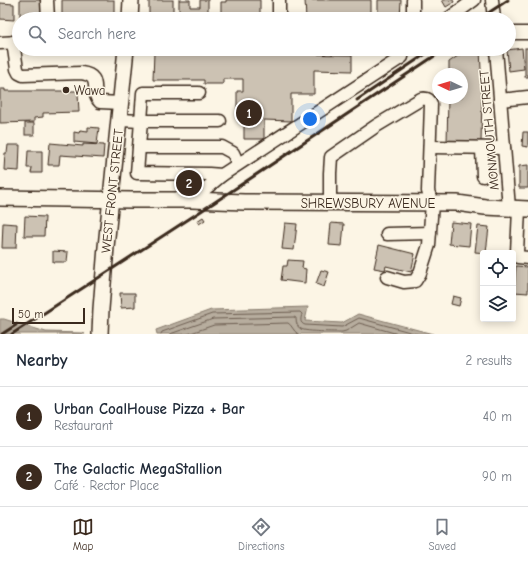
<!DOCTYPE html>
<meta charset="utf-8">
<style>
:root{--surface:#fff;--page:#f6f6f7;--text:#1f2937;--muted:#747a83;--line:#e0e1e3;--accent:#3b2a1e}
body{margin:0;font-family:"Comic Neue",sans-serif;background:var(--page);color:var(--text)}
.controls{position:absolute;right:12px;bottom:12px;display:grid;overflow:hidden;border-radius:4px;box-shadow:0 2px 10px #0003}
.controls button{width:36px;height:36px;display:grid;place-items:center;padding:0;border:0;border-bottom:1px solid var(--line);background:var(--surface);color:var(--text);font:20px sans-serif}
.compass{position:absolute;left:432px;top:68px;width:36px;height:36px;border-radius:50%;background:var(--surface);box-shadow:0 2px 10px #0003;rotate:274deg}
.scale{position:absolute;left:12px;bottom:10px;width:73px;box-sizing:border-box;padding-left:4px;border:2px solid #3b2a1e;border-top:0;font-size:11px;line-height:14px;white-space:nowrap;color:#3b2a1e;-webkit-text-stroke:3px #fcf5e5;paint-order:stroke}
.you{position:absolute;left:310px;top:119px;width:14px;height:14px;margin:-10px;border:3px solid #fff;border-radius:50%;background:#1a73e8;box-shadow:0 0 0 6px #1a73e833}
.badge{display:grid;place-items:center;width:26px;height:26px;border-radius:50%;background:var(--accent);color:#fff;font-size:13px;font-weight:700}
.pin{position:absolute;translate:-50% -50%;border:2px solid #fff;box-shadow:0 1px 4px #0006}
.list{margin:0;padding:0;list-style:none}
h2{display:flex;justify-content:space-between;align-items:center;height:52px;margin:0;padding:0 16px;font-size:17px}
h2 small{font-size:13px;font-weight:400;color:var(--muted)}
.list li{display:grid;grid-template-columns:26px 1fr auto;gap:12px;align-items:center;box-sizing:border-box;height:60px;padding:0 16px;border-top:1px solid var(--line)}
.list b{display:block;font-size:15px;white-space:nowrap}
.list p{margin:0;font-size:13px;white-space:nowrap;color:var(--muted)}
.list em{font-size:13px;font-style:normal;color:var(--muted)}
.icon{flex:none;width:22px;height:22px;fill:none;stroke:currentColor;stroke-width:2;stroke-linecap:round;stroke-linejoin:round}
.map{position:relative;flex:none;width:528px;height:334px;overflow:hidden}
.search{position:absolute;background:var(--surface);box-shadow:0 2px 10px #0003;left:12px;right:12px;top:12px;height:44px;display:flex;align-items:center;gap:10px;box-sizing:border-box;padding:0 14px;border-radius:22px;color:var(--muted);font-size:15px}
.sheet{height:172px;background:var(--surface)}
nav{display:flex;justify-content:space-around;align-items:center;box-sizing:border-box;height:56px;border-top:1px solid var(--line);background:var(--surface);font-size:11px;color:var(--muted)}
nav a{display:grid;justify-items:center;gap:2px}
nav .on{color:var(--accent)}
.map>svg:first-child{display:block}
</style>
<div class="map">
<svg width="528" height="334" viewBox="0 0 528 334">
<rect width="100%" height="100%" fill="#fcf5e5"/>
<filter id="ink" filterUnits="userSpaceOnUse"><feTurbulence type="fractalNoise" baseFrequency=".025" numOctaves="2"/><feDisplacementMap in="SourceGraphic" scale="8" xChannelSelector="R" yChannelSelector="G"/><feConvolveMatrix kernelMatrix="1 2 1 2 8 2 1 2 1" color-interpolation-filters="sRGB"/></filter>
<g filter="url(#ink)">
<g fill="#b7ad9e" stroke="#85796b">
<polygon points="308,307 305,321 342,323 358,314 433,334 157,334 156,330 211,310"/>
<polygon points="0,319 4,319 46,332 83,333 85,334 0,334"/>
</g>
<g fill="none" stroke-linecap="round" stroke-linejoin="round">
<g stroke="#6d5e51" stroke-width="1">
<path d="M161 334 162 332 212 314 300 312 302 314C301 318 299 323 305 325L342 327 359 318 417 334"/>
<path d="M170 334 213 319 294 317 296 318C296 322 297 327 301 329 306 332 335 332 342 332L346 331 359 323 398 334"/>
<path d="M188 334 214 325 288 323C292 325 293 331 298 334"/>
</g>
</g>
<g fill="#ccc2b3" stroke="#3b2a1e">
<rect x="20" y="0" width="22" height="19"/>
<rect x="62" y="0" width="52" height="19"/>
<rect x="149" y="0" width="24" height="19"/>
<polygon points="179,0 190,0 190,7 200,7 200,0 208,0 208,19 179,19"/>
<polygon points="226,0 260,0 260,19 221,19 221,2 226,2"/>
<polygon points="305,0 371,0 371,19 306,19"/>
<polygon points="378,0 401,0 400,19 378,19"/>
<polygon points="442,0 453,0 454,2 446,7"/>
<polygon points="0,3 14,4 14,20 0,19"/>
<polygon points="522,48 524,69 509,71 507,50"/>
<rect x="525" y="48" width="3" height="29"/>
<polygon points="468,49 480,49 482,90 481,144 447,143 448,98 462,98 462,74 449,74 449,62"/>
<polygon points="154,52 352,55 352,71 314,70 314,94 291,94 291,121 264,120 264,139 244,139 244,114 237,114 237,91 243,91 243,79 223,79 223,84 204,84 204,80 153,80"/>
<polygon points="0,89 5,89 5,91 76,91 78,93 79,112 43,113 43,117 34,118 34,122 0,123"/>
<rect x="25" y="123" width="9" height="12"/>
<polygon points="88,127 99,128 97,144 74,142 74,132 79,133 80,130 88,131"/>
<polygon points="523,132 528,132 528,147 522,146"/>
<polygon points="50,143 83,146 83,144 104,145 103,158 60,155 59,165 48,165"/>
<polygon points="8,145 20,145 19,171 4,170 5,153 7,153"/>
<polygon points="28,151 42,151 42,173 31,173 32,168 27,168"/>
<polygon points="528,165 528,188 519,188 519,166"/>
<polygon points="25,216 45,217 44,236 24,236"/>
<polygon points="203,217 205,220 199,224 197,221"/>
<polygon points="451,222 471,224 469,246 449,244"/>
<polygon points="3,223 17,224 16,248 2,248"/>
<polygon points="285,223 297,224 294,250 282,249"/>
<polygon points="331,223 344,224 342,246 329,245"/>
<polygon points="478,226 489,227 486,253 475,252"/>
<polygon points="379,245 415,254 411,272 386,266 385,270 374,268"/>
<polygon points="53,251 68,252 67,262 53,262"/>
<polygon points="288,260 303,261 302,268 306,269 305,283 281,280 283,266 287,266"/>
<polygon points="516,266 528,267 528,293 514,292"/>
<polygon points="321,270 329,272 324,287 316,284"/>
<polygon points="120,293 135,293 135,307 121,308"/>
<polygon points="453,296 461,298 459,306 451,304"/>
</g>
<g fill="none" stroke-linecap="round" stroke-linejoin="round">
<g stroke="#3b2a1e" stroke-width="15">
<g id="minor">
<polyline points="47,0 48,19"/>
<polyline points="279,0 279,19"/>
<polyline points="492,0 494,19"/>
<polyline points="413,19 413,0"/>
<polyline points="448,19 474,0"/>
<polyline points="509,33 528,33"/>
<path d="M13 42 17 69 19 73 23 75 81 73C104 76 89 92 100 102L121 103"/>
<polyline points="0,43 19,42"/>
<polyline points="496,49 509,208"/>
<polyline points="199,93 143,93 141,121 220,121"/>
<polyline points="500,100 528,97"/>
<polyline points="120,120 141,121 137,173 209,174 222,175 402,57 403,49"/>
<polyline points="139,147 222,147 233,153 238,164"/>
<polyline points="430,147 504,148"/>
<polyline points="482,148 483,176"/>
<polyline points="192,200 222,175"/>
<path d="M330 203V173L331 157 376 126 421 99C426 98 429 98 431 104L428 191 432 203 429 245 420 273 415 281 404 282 387 277"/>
<polyline points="519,209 517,252 518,257 528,258"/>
<polyline points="387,234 430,233"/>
</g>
</g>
<g stroke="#3b2a1e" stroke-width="18">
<g id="major">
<polyline points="130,19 131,0"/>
<polyline points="0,198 132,200 192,200 244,202 457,203 485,207 528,209"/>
<polyline points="100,334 101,309 106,247 126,49"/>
</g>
</g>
<use href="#minor" stroke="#fcf5e5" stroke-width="12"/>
<use href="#major" stroke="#fcf5e5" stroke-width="15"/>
<g stroke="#3b2a1e" stroke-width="3">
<polyline points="479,19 508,0"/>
<polyline points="357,100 433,49"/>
<polyline points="2,334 16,325"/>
<polyline points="12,334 215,202 445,49"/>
</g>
</g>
</g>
<circle fill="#3b2a1e" stroke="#fcf5e5" stroke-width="1.5" cx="66" cy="90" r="4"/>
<g text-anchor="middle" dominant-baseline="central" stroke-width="3" stroke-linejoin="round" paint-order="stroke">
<g font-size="13" fill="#3b2a1e" stroke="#fcf5e5" text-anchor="start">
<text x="74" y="90">Wawa</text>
</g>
<g font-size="13" fill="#3b2a1e" stroke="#fcf5e5">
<text transform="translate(489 130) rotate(-95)">MONMOUTH STREET</text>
<text transform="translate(112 191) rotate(-84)">WEST FRONT STREET</text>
<text x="368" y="203">SHREWSBURY AVENUE</text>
</g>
</g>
</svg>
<div class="controls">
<button><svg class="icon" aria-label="locate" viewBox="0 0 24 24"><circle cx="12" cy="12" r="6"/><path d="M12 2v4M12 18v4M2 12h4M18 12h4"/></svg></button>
<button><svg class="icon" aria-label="layers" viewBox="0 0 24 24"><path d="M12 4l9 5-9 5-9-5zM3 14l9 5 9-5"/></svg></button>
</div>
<svg class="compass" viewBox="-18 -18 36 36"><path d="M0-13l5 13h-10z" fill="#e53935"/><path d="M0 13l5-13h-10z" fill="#747a83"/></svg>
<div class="scale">50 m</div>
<div class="you"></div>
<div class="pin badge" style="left:249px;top:113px">1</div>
<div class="pin badge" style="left:189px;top:183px">2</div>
<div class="search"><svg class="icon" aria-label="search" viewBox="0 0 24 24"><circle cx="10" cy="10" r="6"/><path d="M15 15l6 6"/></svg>Search here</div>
</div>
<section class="sheet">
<h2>Nearby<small>2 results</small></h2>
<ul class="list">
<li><span class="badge">1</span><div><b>Urban CoalHouse Pizza + Bar</b><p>Restaurant</p></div><em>40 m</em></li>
<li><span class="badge">2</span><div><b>The Galactic MegaStallion</b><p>Café · Rector Place</p></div><em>90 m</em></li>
</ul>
</section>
<nav>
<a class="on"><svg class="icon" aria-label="map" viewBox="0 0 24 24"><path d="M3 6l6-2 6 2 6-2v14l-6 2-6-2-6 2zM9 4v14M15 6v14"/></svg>Map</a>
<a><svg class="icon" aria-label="directions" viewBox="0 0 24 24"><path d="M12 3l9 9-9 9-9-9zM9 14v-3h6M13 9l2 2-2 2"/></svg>Directions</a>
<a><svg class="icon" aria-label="saved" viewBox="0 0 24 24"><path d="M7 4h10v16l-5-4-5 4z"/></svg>Saved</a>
</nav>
